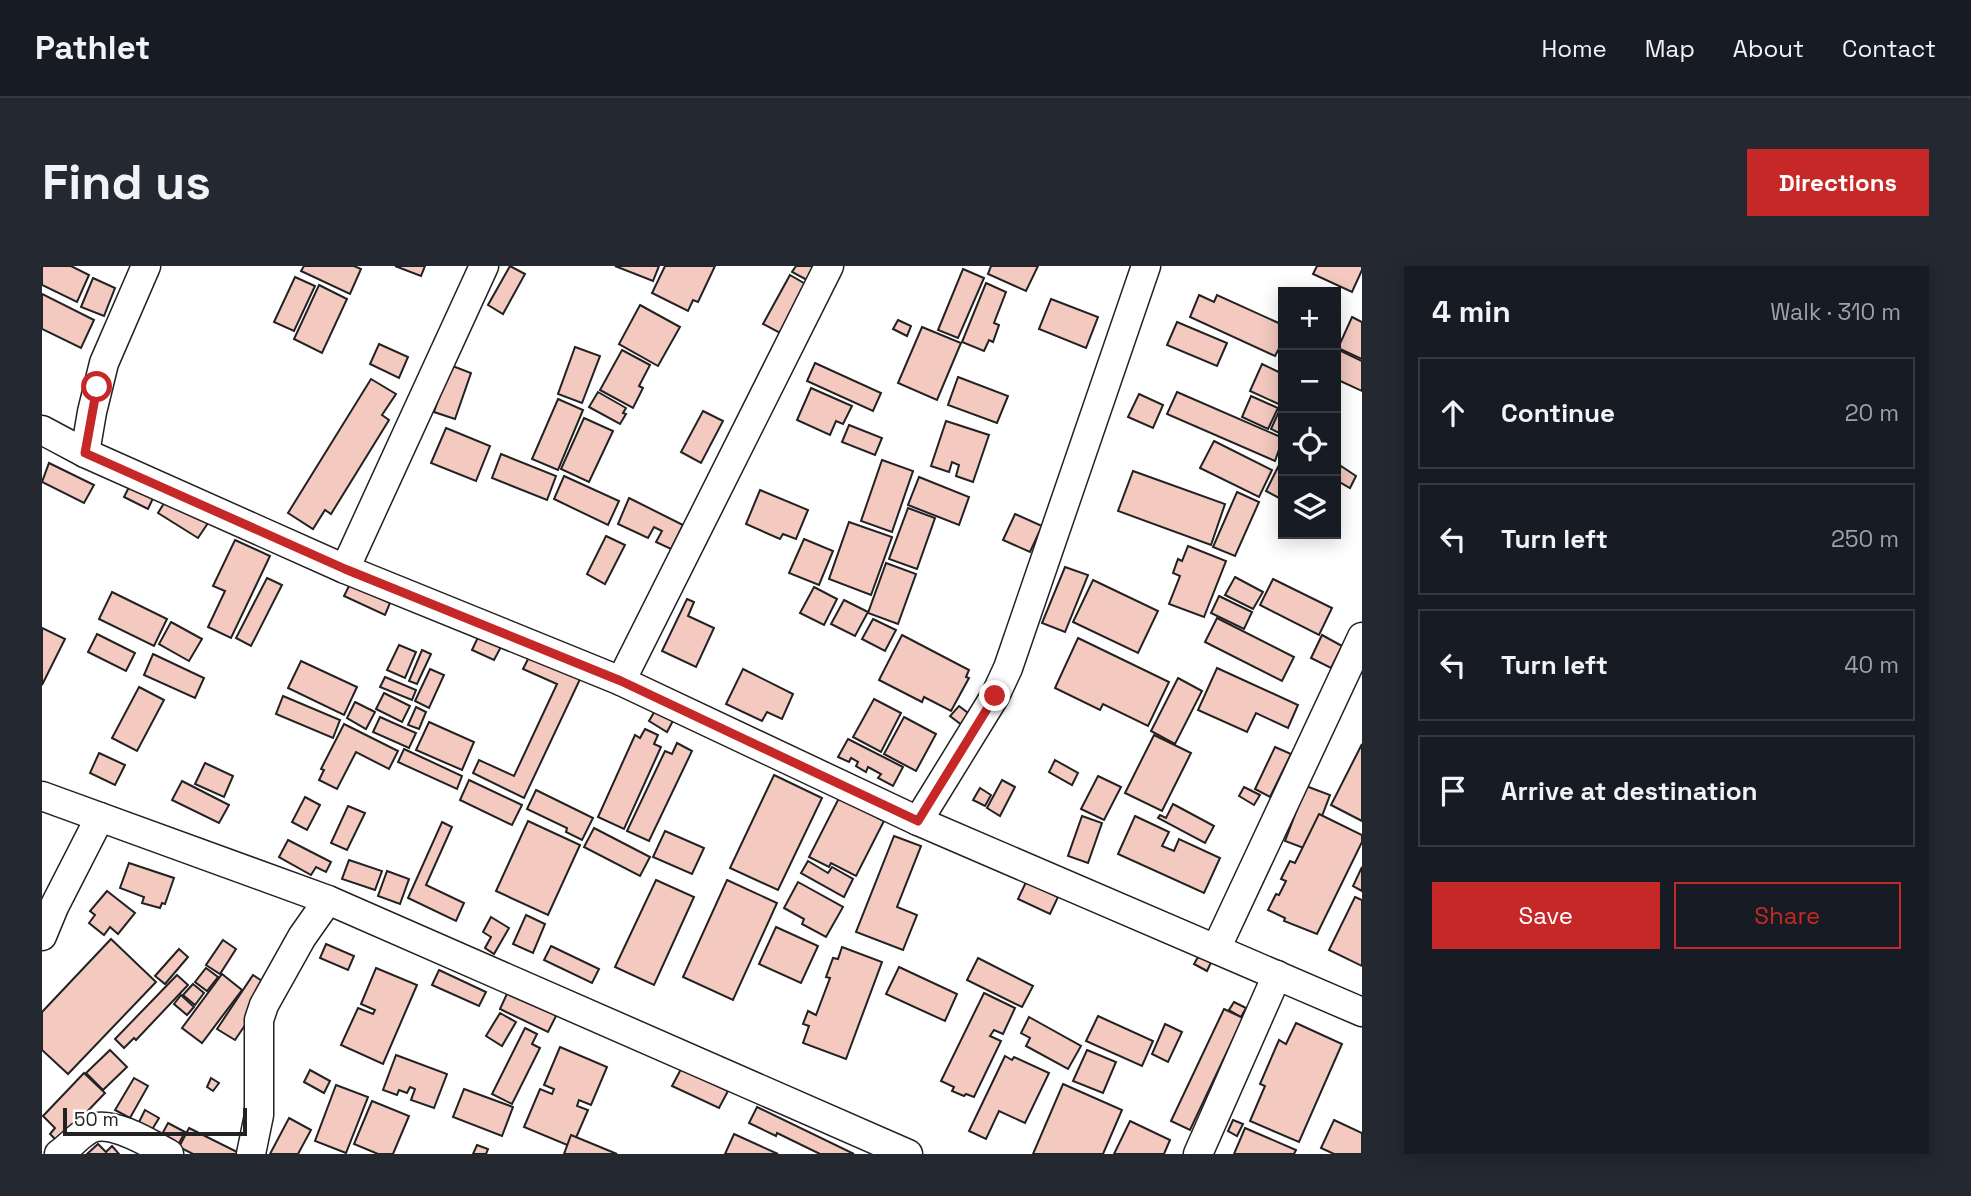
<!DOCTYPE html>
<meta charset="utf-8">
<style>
:root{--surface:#171b24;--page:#242831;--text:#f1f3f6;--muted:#9ea1a6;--line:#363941;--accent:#c62828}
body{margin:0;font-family:"Space Grotesk",sans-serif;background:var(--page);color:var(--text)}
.controls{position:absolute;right:21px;top:21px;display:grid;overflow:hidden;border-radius:0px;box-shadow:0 4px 18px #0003}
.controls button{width:63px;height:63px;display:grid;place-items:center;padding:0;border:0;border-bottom:2px solid var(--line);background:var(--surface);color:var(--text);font:35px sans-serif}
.scale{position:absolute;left:21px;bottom:18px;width:184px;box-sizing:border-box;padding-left:7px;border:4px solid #222;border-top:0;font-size:19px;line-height:24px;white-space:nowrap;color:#222;-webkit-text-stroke:5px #fff;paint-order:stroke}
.stop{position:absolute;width:21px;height:21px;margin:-16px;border:5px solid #c62828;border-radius:50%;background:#fff}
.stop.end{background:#c62828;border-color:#fff;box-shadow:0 2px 7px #0008}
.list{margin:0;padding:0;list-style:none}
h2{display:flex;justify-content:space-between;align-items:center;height:91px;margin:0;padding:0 28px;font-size:30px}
h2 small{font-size:23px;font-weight:400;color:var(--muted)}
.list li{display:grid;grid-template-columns:46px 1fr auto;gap:21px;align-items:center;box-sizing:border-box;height:112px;margin:0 14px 14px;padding:0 14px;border:2px solid var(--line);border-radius:0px}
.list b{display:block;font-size:26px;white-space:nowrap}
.list em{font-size:23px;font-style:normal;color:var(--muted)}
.actions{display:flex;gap:14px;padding:21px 28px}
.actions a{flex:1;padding:16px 0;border:2px solid var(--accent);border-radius:0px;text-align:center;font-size:24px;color:var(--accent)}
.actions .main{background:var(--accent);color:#fff}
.icon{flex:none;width:38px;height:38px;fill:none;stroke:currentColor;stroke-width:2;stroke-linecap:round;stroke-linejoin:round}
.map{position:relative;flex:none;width:1320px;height:888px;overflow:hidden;border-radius:0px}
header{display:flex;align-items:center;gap:42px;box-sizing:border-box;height:98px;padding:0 35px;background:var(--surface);border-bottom:2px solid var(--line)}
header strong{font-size:33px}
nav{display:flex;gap:38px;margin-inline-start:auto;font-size:24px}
.intro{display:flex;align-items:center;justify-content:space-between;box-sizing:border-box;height:168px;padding:0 42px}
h1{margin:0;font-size:49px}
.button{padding:18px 32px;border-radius:0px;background:var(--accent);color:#fff;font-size:24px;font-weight:700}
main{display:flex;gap:42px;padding:0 42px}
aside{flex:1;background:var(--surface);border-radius:0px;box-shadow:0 4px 18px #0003}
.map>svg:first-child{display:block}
</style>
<header>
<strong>Pathlet</strong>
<nav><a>Home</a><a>Map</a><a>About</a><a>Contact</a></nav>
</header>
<div class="intro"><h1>Find us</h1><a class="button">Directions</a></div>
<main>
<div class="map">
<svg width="1320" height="888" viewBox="0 0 1320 888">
<rect width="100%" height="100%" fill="#fff"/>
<g fill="#f3c9c0" stroke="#222" stroke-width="2">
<polygon points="0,0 29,0 47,9 35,36 0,19"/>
<polygon points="262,0 312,0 319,3 308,28 259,5"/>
<polygon points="353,0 383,0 379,10"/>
<polygon points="468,0 483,8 461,48 446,39"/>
<polygon points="573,0 617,0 611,15"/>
<polygon points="623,0 673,0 656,36 651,34 646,45 610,27"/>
<polygon points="754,0 774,0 767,15 750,6"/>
<polygon points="949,0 996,0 984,25 946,8"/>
<polygon points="1275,0 1320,0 1320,4 1310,26 1271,8"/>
<polygon points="921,3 942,12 916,72 896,64"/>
<polygon points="748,9 767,20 740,68 721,58"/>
<polygon points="253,11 273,20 252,65 232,56"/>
<polygon points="51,12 73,22 62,50 39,41"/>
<polygon points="944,17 964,26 952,57 957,59 951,76 947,74 942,85 920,76"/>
<polygon points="277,19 305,33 280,87 252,73"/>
<polygon points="0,28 52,54 39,82 0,63"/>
<polygon points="1157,29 1172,36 1175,29 1241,59 1241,75 1233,90 1148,51"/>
<polygon points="1009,33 1056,51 1044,82 997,63"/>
<polygon points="598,39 638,61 616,100 577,78"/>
<polygon points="1310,51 1320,56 1320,93 1296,82"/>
<polygon points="856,54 869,60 865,70 851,63"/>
<polygon points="1135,56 1185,77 1175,100 1125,79"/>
<polygon points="880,61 919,77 895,134 856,117"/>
<polygon points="337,78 366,91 357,112 328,98"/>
<polygon points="533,81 558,90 540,137 516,128"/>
<polygon points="580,84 608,99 597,120 601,122 591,142 558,124"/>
<polygon points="1297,84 1320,95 1320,125 1294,113 1294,91"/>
<polygon points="773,97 839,127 831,145 765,115"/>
<polygon points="1220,98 1241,108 1241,140 1208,125"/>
<polygon points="408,99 429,107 413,153 392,146"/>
<polygon points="916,111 966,130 955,157 906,139"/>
<polygon points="329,113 354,128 340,149 347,154 289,248 283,244 271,263 246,247"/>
<polygon points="769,122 810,140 801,158 794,155 788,169 755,154"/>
<polygon points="556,126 584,142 581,147 584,148 578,158 547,141"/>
<polygon points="1135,126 1241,172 1233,195 1125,148"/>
<polygon points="1097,128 1121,139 1111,162 1086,151"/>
<polygon points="1209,130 1236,142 1226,163 1200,151"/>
<polygon points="516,133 541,144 516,204 490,193"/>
<polygon points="1238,143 1241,145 1241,169 1229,163"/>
<polygon points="661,145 681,155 659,197 639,186"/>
<polygon points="542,152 571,165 547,216 519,203"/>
<polygon points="904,155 947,169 931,216 914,210 917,199 910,196 907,206 889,200"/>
<polygon points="807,159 840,172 833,189 800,176"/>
<polygon points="404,162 448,180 434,215 389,197"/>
<polygon points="1172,175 1230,204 1217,231 1158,202"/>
<polygon points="459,188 514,210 505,234 450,212"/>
<polygon points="1241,191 1241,234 1224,225"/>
<polygon points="840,194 871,205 850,266 819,255"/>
<polygon points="7,197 52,219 42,237 0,216"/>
<polygon points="1299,200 1314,210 1308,222 1294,214"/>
<polygon points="1091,205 1183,238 1169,279 1076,245"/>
<polygon points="522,210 577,235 566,259 512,233"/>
<polygon points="877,211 927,231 917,259 866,239"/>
<polygon points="89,217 113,228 106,243 82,231"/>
<polygon points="718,224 766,244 754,273 741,268 738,273 704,258"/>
<polygon points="1195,226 1217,236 1193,290 1171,281"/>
<polygon points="127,229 168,254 156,272 116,247"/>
<polygon points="587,232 641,259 629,283 614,276 620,265 612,261 606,272 576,258"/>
<polygon points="866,242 893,252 875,303 847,293"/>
<polygon points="973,248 1000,260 988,286 961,274"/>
<polygon points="807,256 850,271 829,329 787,313"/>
<polygon points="564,270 583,279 563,318 545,308"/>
<polygon points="762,273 791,285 777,319 747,307"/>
<polygon points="193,274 228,290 189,372 166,361 183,325 171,320"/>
<polygon points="1146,280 1184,295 1162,351 1127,338 1138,310 1131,307 1136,293 1140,295"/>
<polygon points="844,297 874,308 856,358 826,347"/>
<polygon points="1023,301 1046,309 1023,366 1000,357"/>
<polygon points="1193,311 1221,326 1211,343 1183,329"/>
<polygon points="225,312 240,319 209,380 194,372"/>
<polygon points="1231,313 1290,342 1277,369 1218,339"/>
<polygon points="1051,314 1116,345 1096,387 1031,356"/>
<polygon points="308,318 348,337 343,349 302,330"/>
<polygon points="772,321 795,333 782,359 758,347"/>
<polygon points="70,326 125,353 112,380 57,353"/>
<polygon points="1177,330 1210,346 1202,363 1169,347"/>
<polygon points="645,333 652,336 646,350 672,362 654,401 620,385"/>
<polygon points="802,334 826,346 813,370 789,358"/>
<polygon points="1175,352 1252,391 1240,415 1163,376"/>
<polygon points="831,353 854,364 843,385 820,373"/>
<polygon points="129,356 160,373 147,395 117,378"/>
<polygon points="0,362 23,373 0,419"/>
<polygon points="55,368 93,387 84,405 46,386"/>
<polygon points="437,369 460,379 452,394 430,384"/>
<polygon points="860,369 927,404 924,411 927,412 909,445 882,431 880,436 837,414"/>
<polygon points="1280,369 1300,380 1289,402 1269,392"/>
<polygon points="1036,372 1127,416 1106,460 1061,438 1058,444 1013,422"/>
<polygon points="357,379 374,386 363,412 345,404"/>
<polygon points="380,384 389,388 375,418 367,415"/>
<polygon points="490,385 540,409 482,532 431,507 437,494 472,510 515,418 481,403"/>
<polygon points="111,388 162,412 153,432 102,409"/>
<polygon points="259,395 315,421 302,449 246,422"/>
<polygon points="1175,402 1256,439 1246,462 1214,447 1205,466 1156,444"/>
<polygon points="388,403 402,409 387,442 373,435"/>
<polygon points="701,403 751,428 740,453 725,446 720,455 684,438"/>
<polygon points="343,411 374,424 370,434 338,421"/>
<polygon points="1136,412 1160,425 1133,478 1109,465"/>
<polygon points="97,421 122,434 95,485 70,472"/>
<polygon points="342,427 368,440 360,456 334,443"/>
<polygon points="241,430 298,454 291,472 234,448"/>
<polygon points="832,433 859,447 839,486 811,471"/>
<polygon points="313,436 333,446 324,463 305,452"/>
<polygon points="917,440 930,450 921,460 908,450"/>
<polygon points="374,441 384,446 377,463 366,459"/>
<polygon points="614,443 632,453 625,466 607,455"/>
<polygon points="338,451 374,467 367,482 331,466"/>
<polygon points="862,451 894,468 874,505 842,488"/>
<polygon points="387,456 432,476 420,504 374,484"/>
<polygon points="302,458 356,485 347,503 314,486 295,523 277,514 282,504 279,503"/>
<polygon points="603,463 616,469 612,478 619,481 582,563 556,551 593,469 598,472"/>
<polygon points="1112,469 1149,487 1120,545 1083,527"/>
<polygon points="806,473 861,501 851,520 836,512 839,508 826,501 824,506 814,500 816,496 809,492 807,496 796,491"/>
<polygon points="635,477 650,485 607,575 585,565 623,485 630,488"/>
<polygon points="1320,478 1320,555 1289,539"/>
<polygon points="1233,481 1249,488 1228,531 1213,523"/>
<polygon points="362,483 420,510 415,523 356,496"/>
<polygon points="57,487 83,499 73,519 48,507"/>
<polygon points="1013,494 1036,507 1030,519 1007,506"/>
<polygon points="163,497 191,510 182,531 153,518"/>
<polygon points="732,509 780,532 736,624 688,602"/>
<polygon points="1056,510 1079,521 1062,554 1039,543"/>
<polygon points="427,514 480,539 470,559 418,534"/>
<polygon points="960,514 973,521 958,550 945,542"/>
<polygon points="140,515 187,539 177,557 130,534"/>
<polygon points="1264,520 1288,529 1267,584 1243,575"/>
<polygon points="1202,521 1218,529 1212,539 1197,530"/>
<polygon points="938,522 949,529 943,540 931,534"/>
<polygon points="494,524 551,552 540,574 524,566 525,562 485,543"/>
<polygon points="263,531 278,539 265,564 250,556"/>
<polygon points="797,532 842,555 814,610 789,597 787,601 767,591"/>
<polygon points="1131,538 1172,560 1163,577 1116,552 1118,549 1124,552"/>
<polygon points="306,540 323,547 305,584 289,577"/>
<polygon points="1277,548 1320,569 1320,576 1275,668 1242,655 1243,652 1226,644 1234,628 1237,629 1244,615 1239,613 1248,595 1253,597"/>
<polygon points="1040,550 1060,557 1046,597 1026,590"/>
<polygon points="1093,550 1127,566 1120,580 1132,585 1137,573 1178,592 1162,627 1076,588"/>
<polygon points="486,555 538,579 506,649 454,625"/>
<polygon points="400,556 410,561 384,619 422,637 414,655 366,632"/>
<polygon points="552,562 608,591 598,610 542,581"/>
<polygon points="623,565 662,582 650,608 611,591"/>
<polygon points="852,570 879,580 855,641 875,649 861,684 814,666"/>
<polygon points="246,574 289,596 284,606 274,601 269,609 237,591"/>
<polygon points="307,594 340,605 333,624 300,613"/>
<polygon points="766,595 786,607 790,601 811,613 802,631 759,607"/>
<polygon points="87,597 132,612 123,638 120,637 118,642 100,637 102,631 78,622"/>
<polygon points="1320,601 1320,625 1311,620"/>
<polygon points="345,605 367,613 358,638 336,630"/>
<polygon points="614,614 652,631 612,719 573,701"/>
<polygon points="685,614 735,637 691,734 641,711"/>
<polygon points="756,616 801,641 784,671 760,658 762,653 742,642"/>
<polygon points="984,616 1016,631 1008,648 976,633"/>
<polygon points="65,625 93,647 76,668 68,661 62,669 47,657 53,649 48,645"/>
<polygon points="1313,631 1320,634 1320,700 1287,684"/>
<polygon points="484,649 503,658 491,687 471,678"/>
<polygon points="449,651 467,662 452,688 443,682 449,671 441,666"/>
<polygon points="734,661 776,680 759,717 717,698"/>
<polygon points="69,673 114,716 26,808 0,784 0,746"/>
<polygon points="181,674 194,683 178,708 164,699"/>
<polygon points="284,678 312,690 306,704 278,692"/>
<polygon points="509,680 557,703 550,717 502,694"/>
<polygon points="800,681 840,696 804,793 761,777 767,760 761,758 766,745 774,749 788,712 784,711 791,692 796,693"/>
<polygon points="137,683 146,691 123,718 113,710"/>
<polygon points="1160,684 1172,690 1165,705 1152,698"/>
<polygon points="936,692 991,720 980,741 925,714"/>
<polygon points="857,701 915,728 903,755 844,728"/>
<polygon points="164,702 176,711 165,725 153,716"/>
<polygon points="334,702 375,719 341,798 299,779 316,742 331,748 333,744 319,738"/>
<polygon points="397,704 444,726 437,740 390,719"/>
<polygon points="180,708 200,724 160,777 140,762"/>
<polygon points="135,709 146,719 94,774 92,772 82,782 73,773"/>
<polygon points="211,709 229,721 193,774 175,763"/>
<polygon points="151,718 162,727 153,739 141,729"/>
<polygon points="468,721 517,744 506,766 458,743"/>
<polygon points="942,727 973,742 961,768 952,764 948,770 959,775 932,831 924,828 922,830 910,825 912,821 899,815"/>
<polygon points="139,729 152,741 145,749 132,738"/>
<polygon points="1192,736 1204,742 1199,751 1187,744"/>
<polygon points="1182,743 1201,752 1148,864 1129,855"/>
<polygon points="458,747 474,756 460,780 444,770"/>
<polygon points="1056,750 1111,775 1100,800 1044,775"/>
<polygon points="987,751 1039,780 1026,803 984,780 988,772 979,767"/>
<polygon points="1254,757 1300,778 1257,876 1208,855 1223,820 1218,818 1237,774 1244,778"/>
<polygon points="1123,758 1140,766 1126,796 1110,788"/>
<polygon points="483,762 495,768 490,778 498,782 470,838 450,828"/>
<polygon points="518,781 565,801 549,839 537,834 535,840 546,844 530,881 482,861 498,823 510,828 512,823 502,819"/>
<polygon points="68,784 85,801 61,824 44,807"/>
<polygon points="1045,784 1074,796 1061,827 1031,815"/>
<polygon points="354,789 405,808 392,842 369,834 373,823 368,821 365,827 357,824 355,829 341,824"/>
<polygon points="963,790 970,794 972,791 1007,807 983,857 957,845 944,873 927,865"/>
<polygon points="639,803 686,825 677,842 630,820"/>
<polygon points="268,804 288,815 282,827 262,816"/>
<polygon points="42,807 63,827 16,876 8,868 13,862 1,850"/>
<polygon points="92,812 106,820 88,852 73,844"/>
<polygon points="169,812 177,817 171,825 165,821"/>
<polygon points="1021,818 1080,844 1061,888 991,888"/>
<polygon points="294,819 326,831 304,887 273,875"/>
<polygon points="422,823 471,841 460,870 411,851"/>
<polygon points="330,835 367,850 351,888 336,888 312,878"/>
<polygon points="715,841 812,888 778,888 735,867 734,870 707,857"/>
<polygon points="103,844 117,852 108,867 95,860"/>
<polygon points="247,852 269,864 256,888 228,888"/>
<polygon points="1191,854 1201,858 1195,870 1186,865"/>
<polygon points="1292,854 1320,867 1320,888 1292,888 1279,882"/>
<polygon points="1088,855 1128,874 1122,888 1072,888"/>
<polygon points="126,857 143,866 135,881 118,872"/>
<polygon points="147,862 199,888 151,888 137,881"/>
<polygon points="1203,862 1254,884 1252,888 1192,888"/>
<polygon points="692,868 736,888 683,888"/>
<polygon points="529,869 575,888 522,888"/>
<polygon points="56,878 64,886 70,880 77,888 45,888"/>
<polygon points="435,879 446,883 444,888 431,888"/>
</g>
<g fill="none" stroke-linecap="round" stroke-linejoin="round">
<g stroke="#222" stroke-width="31">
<g id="minor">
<polyline points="0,164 43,187 303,303 579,415 876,555 1320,746"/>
<polyline points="43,187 50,146 62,97 104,0"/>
<polyline points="303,303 442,0"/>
<polyline points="579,415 787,0"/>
<polyline points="0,530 286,634 866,888"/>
<polyline points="876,555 953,430 966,402 1104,0"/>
<polyline points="0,670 12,641 58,551"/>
<polyline points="1174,683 1320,371"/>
<path d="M17 888C27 881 37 869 48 863 69 853 109 878 127 888"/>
<polyline points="209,888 217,849 217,754 222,739 260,671 286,634"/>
<polyline points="1156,888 1235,709"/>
</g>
</g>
<use href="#minor" stroke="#fff" stroke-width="28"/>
</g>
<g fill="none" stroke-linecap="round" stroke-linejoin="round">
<polyline stroke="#c62828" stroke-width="9" points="55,121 43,187 303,303 579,415 876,555 953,430"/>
</g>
</svg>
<div class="controls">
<button>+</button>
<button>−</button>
<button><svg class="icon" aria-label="locate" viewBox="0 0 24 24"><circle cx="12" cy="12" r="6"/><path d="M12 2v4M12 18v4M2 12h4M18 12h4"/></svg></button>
<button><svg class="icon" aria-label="layers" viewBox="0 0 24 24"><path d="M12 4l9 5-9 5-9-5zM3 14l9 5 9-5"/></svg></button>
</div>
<div class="scale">50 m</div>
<div class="stop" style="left:55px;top:121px"></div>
<div class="stop end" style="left:953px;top:430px"></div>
</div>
<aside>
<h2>4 min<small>Walk · 310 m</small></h2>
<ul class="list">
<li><svg class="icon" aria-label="ahead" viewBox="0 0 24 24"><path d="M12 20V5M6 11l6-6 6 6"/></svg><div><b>Continue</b></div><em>20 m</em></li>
<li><svg class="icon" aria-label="left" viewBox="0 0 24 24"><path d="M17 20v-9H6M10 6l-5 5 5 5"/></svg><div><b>Turn left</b></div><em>250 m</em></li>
<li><svg class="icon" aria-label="left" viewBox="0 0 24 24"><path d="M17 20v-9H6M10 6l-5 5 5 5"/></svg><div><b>Turn left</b></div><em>40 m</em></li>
<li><svg class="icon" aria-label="arrive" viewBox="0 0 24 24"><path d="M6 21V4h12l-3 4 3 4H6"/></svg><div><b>Arrive at destination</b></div></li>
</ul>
<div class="actions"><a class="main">Save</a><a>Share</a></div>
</aside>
</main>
